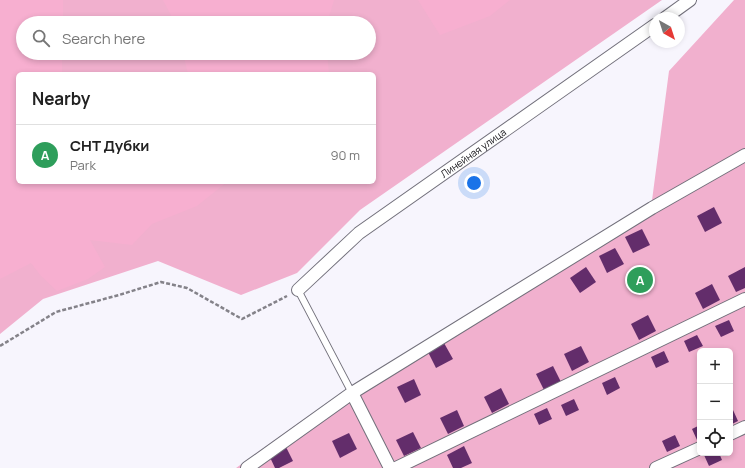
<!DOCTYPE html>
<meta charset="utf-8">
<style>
:root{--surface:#fff;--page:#f2f2f2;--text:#222;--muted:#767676;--line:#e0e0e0;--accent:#2563eb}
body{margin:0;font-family:Manrope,sans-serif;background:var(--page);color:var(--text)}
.controls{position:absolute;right:12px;bottom:12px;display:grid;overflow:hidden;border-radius:6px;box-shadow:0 2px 6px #0003}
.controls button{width:36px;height:36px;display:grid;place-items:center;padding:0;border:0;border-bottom:1px solid var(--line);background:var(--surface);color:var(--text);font:20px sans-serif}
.compass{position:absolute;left:649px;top:12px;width:36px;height:36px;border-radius:50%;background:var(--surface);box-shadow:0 2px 6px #0003;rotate:141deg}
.you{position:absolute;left:474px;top:183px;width:14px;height:14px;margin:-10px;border:3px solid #fff;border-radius:50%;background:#1a73e8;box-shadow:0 0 0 6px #1a73e833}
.badge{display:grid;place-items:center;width:26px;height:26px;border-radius:50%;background:var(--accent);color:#fff;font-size:13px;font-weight:700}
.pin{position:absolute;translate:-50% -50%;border:2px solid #fff;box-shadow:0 1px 4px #0006}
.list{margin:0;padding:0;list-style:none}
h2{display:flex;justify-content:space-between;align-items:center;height:52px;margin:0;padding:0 16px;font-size:17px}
h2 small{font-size:13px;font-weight:400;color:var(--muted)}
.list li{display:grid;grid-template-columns:26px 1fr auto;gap:12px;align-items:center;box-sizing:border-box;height:60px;padding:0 16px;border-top:1px solid var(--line)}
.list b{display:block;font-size:15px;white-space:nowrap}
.list p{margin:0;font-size:13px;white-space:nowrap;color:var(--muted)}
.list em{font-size:13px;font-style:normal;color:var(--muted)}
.icon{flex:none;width:22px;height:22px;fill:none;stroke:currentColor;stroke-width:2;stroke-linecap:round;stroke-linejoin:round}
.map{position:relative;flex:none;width:745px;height:468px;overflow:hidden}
.search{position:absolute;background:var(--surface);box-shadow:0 2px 6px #0003;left:16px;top:16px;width:360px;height:44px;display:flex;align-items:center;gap:10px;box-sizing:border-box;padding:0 14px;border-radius:22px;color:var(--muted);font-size:15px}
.panel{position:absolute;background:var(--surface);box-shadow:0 2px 6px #0003;left:16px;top:72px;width:360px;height:112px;border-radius:6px}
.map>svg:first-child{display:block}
</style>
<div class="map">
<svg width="745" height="468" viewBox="0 0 745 468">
<rect width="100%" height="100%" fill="#f7f5fd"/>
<g fill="#f1b0ce" fill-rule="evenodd">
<path d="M0 0H662L360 210 297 273 241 295 158 261 43 299 0 334ZM23 23H369V53H23ZM18 74H374V182H18Z"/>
<path d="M734 0H745V468H236L310 415 352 393 651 208 669 71ZM700 351H730V453H700Z"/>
</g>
<g fill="#f7afd0">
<polygon points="0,0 63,0 63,23 23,23 23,53 62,53 62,74 18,74 18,182 227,182 197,206 152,224 132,245 90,240 105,267 88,279 57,291 41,276 31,263 0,279"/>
<polygon points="163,0 334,0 327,23 174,23 173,19"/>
<polygon points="418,0 510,0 490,16 440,35"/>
<polygon points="183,53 327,53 329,74 188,74"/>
</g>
<g fill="#632d6b">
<polygon points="714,207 722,223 705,232 697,216"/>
<polygon points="642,229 650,245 633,253 625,237"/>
<polygon points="615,248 624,264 607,273 599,256"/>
<polygon points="586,267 596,282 580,293 570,278"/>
<polygon points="745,267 745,288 736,292 728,276"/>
<polygon points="712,284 720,300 703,309 695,293"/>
<polygon points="648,315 656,331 639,340 631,324"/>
<polygon points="729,320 734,331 721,337 715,326"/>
<polygon points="697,335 703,346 689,352 684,341"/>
<polygon points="444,343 453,359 436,368 428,352"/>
<polygon points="581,346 589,362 572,371 564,354"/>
<polygon points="664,351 669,362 656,368 651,357"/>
<polygon points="553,366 561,382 544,390 536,374"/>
<polygon points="615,377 620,388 607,395 602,383"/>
<polygon points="414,379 421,395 405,403 397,387"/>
<polygon points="501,388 509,404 492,413 484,397"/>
<polygon points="574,399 579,410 566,416 561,405"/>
<polygon points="547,408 552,419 539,425 534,414"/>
<polygon points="457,410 464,426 448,434 440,418"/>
<polygon points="733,410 738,421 730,425 730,411"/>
<polygon points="700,425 700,439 697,440 692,429"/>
<polygon points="413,432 421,448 404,456 396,440"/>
<polygon points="349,433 357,449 340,458 332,441"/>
<polygon points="675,435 680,446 667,452 662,441"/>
<polygon points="285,445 293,461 279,468 275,468 268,453"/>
<polygon points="464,446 472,463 461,468 453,468 447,455"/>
<polygon points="708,453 719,453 722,460 709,466 704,455"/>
</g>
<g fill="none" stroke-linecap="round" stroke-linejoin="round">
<g stroke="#72707b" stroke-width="8">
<polyline id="service" points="298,290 352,393"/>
</g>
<g stroke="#72707b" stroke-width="14">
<g id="minor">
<polyline points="665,18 690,0"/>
<path id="s1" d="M298 290 359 233 655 25"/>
<polyline points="352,393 390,468"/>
<polyline points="730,434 745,427"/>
<polyline points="247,468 352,393 652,208 745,155"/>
<polyline points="396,468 745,299"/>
<polyline points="656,468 700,448"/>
</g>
</g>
<polyline stroke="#848289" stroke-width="2.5" stroke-dasharray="4 2" stroke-linecap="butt" points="0,346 56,312 119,295 161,282 187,288 242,319 287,296"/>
<use href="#service" stroke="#fff" stroke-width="6"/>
<use href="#minor" stroke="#fff" stroke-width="12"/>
</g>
<g text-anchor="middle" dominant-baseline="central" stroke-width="4" stroke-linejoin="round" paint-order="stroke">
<g font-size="10" fill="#0f0e13" stroke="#fff">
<text stroke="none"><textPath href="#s1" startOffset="223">Линейная улица</textPath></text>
</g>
</g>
</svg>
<div class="controls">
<button>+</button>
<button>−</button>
<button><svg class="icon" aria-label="locate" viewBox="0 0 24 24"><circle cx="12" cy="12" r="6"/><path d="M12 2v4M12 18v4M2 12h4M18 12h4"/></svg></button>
</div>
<svg class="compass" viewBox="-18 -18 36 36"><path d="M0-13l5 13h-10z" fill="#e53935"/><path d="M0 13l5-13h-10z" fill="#767676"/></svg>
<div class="you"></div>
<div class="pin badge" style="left:640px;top:280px;background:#2e9e5b">A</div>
<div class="search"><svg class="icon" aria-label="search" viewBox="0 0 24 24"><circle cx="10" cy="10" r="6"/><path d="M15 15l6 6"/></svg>Search here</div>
<section class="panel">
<h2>Nearby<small></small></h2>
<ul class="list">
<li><span class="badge" style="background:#2e9e5b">A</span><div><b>СНТ Дубки</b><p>Park</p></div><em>90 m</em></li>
</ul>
</section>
</div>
